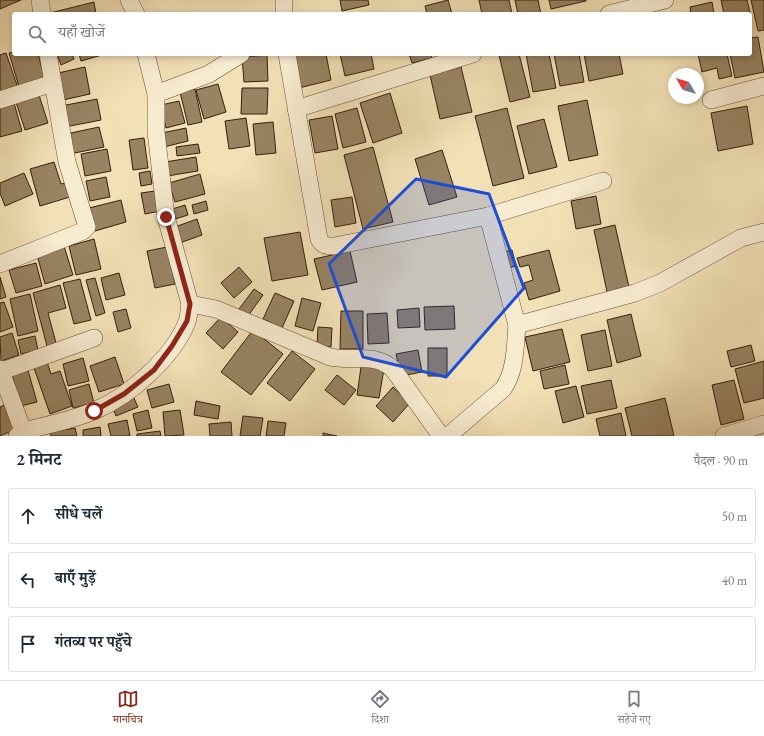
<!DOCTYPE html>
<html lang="hi">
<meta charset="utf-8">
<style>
:root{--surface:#fff;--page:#f6f6f7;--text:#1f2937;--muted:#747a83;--line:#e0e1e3;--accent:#8f2418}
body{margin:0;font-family:"EB Garamond","Noto Serif Devanagari",serif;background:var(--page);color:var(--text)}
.compass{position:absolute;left:668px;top:68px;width:36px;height:36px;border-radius:50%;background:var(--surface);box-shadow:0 2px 6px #0003;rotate:308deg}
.stop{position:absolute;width:12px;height:12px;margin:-9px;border:3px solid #8f2418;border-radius:50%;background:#fff}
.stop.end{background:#8f2418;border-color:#fff;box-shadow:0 1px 4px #0008}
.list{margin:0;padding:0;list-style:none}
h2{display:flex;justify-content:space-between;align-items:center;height:52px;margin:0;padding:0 16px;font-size:17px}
h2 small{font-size:13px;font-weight:400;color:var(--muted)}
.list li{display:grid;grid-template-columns:26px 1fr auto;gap:12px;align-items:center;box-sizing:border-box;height:56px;margin:0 8px 8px;padding:0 8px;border:1px solid var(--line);border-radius:4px}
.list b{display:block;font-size:15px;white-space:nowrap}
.list em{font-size:13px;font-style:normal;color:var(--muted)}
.icon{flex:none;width:22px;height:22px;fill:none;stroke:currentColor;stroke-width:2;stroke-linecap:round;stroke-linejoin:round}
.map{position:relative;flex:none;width:764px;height:436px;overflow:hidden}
.search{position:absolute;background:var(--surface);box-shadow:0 2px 6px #0003;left:12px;right:12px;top:12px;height:44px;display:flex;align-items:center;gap:10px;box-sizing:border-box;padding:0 14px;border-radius:4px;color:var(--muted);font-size:15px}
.sheet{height:244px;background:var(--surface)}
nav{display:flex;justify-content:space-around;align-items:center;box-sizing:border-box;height:56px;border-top:1px solid var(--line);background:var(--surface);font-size:11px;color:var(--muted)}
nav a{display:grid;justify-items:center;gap:2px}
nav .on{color:var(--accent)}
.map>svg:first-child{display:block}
</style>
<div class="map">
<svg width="764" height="436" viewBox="0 0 764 436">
<rect width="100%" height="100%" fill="#f2e0b6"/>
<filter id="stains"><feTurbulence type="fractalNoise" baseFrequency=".005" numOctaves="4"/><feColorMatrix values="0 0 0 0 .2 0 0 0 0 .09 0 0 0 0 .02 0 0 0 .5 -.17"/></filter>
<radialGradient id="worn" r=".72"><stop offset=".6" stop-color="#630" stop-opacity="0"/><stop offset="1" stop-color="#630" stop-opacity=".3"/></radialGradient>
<g fill="#988363" stroke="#371f0a">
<polygon points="0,0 21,0 0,9"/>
<polygon points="340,0 368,0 369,5 342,11"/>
<polygon points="448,0 452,14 427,14 425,6"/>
<polygon points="479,0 509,0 512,14 482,14"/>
<polygon points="515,0 538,0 541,14 518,14"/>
<polygon points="549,0 586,0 586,1 551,9"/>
<polygon points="721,0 747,0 750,13 724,14"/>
<polygon points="751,0 764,0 764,30 758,31"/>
<polygon points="94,2 96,14 50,14 50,13"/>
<polygon points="712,2 714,14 691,14 690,7"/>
<polygon points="758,37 764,72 735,78 730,54 750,54 750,38"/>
<polygon points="14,52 14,54 38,54 45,80 19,87 9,53"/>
<polygon points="6,53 18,88 0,94 0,55"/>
<polygon points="57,54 72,54 74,59 61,65"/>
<polygon points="79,54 105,54 81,61"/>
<polygon points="291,54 326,54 331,80 299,88"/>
<polygon points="340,54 371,54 374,69 345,76"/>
<polygon points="409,54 431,54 432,58 412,63"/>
<polygon points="519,54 530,97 510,102 499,55"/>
<polygon points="526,54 549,54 556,88 533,92"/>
<polygon points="554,54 579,54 584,82 560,86"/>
<polygon points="584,54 619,54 623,74 589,81"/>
<polygon points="698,54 727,54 732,76 719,79 717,68 702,72"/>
<polygon points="267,55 268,81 244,82 242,57"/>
<polygon points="85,67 90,94 63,100 58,73"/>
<polygon points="461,67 472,112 440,119 430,75"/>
<polygon points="218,84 226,112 204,119 196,90"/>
<polygon points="242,88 268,88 267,114 241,114"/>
<polygon points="195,89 202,122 188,125 180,92"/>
<polygon points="38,92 48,123 25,130 15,99"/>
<polygon points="390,93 402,133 373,143 360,103"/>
<polygon points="97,99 101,120 65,127 61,106"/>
<polygon points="587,100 598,155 569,161 558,106"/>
<polygon points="179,101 185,123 166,128 161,105"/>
<polygon points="14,103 22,131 0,137 0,107"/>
<polygon points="747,106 753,144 718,151 711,113"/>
<polygon points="357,108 366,142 343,148 335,114"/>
<polygon points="507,108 524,178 493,186 475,116"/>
<polygon points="332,116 338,149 315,153 309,120"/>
<polygon points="246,118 250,146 229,149 225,121"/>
<polygon points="544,119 557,167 529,174 517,126"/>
<polygon points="273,122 276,153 256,155 253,124"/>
<polygon points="99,127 104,147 70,154 66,134"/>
<polygon points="186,128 188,141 160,148 157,134"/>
<polygon points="144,138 148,168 133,170 129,140"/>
<polygon points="198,144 200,153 177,156 176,147"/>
<polygon points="373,147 393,222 363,229 344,155"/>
<polygon points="107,149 111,171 85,176 81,154"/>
<polygon points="442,150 457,197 429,205 415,159"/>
<polygon points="196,157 198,171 167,176 165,162"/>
<polygon points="54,162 61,184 66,183 70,197 40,206 30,169"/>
<polygon points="150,171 152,184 141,186 139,173"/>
<polygon points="24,173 33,194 5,206 0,193 0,183"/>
<polygon points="200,174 205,194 175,202 169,183"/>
<polygon points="106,177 110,197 90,201 86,181"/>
<polygon points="155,191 160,211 145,214 141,193"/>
<polygon points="596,196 601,224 576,229 571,201"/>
<polygon points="352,197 356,223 335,227 331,200"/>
<polygon points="121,200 126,222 95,231 89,208"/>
<polygon points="206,201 208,210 194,214 192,205"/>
<polygon points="185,205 188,215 172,220 169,210"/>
<polygon points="197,219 202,235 177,244 172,228"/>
<polygon points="615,225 629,287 607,292 594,230"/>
<polygon points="300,232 308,275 272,281 264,238"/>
<polygon points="94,239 101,269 76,275 69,246"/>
<polygon points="64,246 73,275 45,284 37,255"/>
<polygon points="167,247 175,284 155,288 147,251"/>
<polygon points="512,250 516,266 508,268 504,252"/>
<polygon points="549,250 560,291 529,300 524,283 533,280 529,265 520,267 517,258"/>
<polygon points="350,251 357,282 322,290 314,259"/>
<polygon points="36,263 42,286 16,293 9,270"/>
<polygon points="239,267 252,282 234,298 221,283"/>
<polygon points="119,273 125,295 106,300 101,278"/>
<polygon points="0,277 6,297 0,299"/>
<polygon points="95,278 105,313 96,316 86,280"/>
<polygon points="80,279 91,320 74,324 63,283"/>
<polygon points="60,285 66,308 48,313 56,343 47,346 33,293"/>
<polygon points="254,289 263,295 248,316 239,309"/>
<polygon points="275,293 294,301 282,328 263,319"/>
<polygon points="30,294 38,331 18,336 10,299"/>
<polygon points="302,298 321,303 313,331 295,326"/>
<polygon points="4,302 13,327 0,332 0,303"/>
<polygon points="454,306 455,329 425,330 424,307"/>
<polygon points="419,308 420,327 398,328 397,310"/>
<polygon points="126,309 131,328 118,332 113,312"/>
<polygon points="341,311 363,311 363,349 340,349"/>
<polygon points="387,313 389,343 368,344 367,314"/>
<polygon points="631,314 641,356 617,363 607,320"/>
<polygon points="221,317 238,332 223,349 206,333"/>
<polygon points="318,327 332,328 331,347 317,346"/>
<polygon points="562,329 570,362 533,371 525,337"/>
<polygon points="253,330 283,354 251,395 221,372"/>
<polygon points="605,330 612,366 588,371 581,335"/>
<polygon points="12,333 19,355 1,361 0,337"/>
<polygon points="35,336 38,350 21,354 18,340"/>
<polygon points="751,345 755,361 731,367 727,351"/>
<rect x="428" y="348" width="19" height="28"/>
<polygon points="418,350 422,372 401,376 396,354"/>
<polygon points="292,351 315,369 290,401 267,383"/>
<polygon points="115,357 124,384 99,392 90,366"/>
<polygon points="83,358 89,381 68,386 63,364"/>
<polygon points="362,360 385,363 379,398 357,395"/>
<polygon points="764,361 764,398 744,403 735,369"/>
<polygon points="47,362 51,374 60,371 72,406 50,414 34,368"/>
<polygon points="565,365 569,384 544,389 540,371"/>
<polygon points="27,367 37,402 21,406 11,371"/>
<polygon points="337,375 356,390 344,405 325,390"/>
<polygon points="611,380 617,408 587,414 581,386"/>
<polygon points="734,380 744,419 721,425 712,385"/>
<polygon points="89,384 94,403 73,408 69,390"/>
<polygon points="169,384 174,402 152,408 147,390"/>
<polygon points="576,386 584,417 563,423 555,391"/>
<polygon points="393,387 410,403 393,422 376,406"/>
<polygon points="132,394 138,407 116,416 111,403"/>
<polygon points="665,398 674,436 632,436 625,408"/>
<polygon points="196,401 220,406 218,419 194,415"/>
<polygon points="7,404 16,429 0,436 0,407"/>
<polygon points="148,410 152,428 137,431 133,414"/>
<polygon points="180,410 184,435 165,436 163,412"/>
<polygon points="621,413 626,436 600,436 596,419"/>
<polygon points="243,416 263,418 260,436 240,436"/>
<polygon points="127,420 130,436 111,436 108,424"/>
<polygon points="268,421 286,423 284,436 266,436"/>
<polygon points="231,422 232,436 210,436 209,424"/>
<polygon points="100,427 101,436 83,436 83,430"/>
<polygon points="75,428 77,436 51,436 50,432"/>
<polygon points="160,431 161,436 137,436 137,434"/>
<polygon points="323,433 337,436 323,436"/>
</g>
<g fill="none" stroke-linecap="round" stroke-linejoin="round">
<g stroke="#664f35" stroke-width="18">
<g id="minor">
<polyline points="40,0 42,14"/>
<polyline points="129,0 136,14"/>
<polyline points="284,0 284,14"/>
<polyline points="609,14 665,0"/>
<path d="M146 54 156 94V132L166 217 190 304 216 309 330 357C351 362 375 352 393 369L441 436"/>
<path d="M287 54 319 239C323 246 327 246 334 246L488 216 517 325 635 293 660 283 741 238 764 232"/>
<polyline points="156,94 209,74 241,54"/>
<polyline points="0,100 53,83"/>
<polyline points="711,100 764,86"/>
<polyline points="296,109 473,54"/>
<polyline points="488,216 603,181"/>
<polyline points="0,264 83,231 87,227 67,162 48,54"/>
<polyline points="0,369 23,431"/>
<polyline points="2,371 94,338"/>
<path d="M17 436 23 431C47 425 74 420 96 410 131 395 173 357 187 322 189 316 189 309 190 304"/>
<path d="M448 436 503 389C516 370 515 347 517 325"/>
<polyline points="724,436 764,424"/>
</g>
</g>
<use href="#minor" stroke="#f7ebd0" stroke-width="17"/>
</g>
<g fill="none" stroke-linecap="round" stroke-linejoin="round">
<polyline stroke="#8f2418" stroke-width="5" points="94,411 124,394 154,370 172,346 187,321 190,304 166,217"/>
</g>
<path fill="#1d4ed8" fill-opacity="0.2" stroke="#1d4ed8" stroke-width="3" stroke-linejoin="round" d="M416 179 489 194 524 288 446 377 363 357 329 264Z"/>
<rect width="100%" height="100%" filter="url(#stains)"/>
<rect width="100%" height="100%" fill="url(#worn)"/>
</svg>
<svg class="compass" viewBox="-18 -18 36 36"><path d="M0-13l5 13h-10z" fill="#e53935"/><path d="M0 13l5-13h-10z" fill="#747a83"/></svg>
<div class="stop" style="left:94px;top:411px"></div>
<div class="stop end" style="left:166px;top:217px"></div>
<div class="search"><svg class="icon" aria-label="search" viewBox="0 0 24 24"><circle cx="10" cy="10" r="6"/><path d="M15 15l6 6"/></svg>यहाँ खोजें</div>
</div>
<section class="sheet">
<h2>2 मिनट<small>पैदल · 90 m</small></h2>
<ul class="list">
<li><svg class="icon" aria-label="ahead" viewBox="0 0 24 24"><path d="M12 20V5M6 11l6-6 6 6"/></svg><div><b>सीधे चलें</b></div><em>50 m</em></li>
<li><svg class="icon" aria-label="left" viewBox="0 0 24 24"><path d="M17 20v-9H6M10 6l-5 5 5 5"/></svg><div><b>बाएँ मुड़ें</b></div><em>40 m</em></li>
<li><svg class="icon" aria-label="arrive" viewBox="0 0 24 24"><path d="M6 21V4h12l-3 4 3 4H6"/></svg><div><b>गंतव्य पर पहुँचे</b></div></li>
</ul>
</section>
<nav>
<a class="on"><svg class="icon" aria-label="map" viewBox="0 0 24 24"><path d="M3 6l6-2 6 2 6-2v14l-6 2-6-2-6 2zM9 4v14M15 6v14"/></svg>मानचित्र</a>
<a><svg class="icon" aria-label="directions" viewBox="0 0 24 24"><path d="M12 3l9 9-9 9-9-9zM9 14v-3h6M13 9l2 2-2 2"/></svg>दिशा</a>
<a><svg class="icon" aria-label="saved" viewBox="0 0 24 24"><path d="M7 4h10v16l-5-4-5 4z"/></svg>सहेजे गए</a>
</nav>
